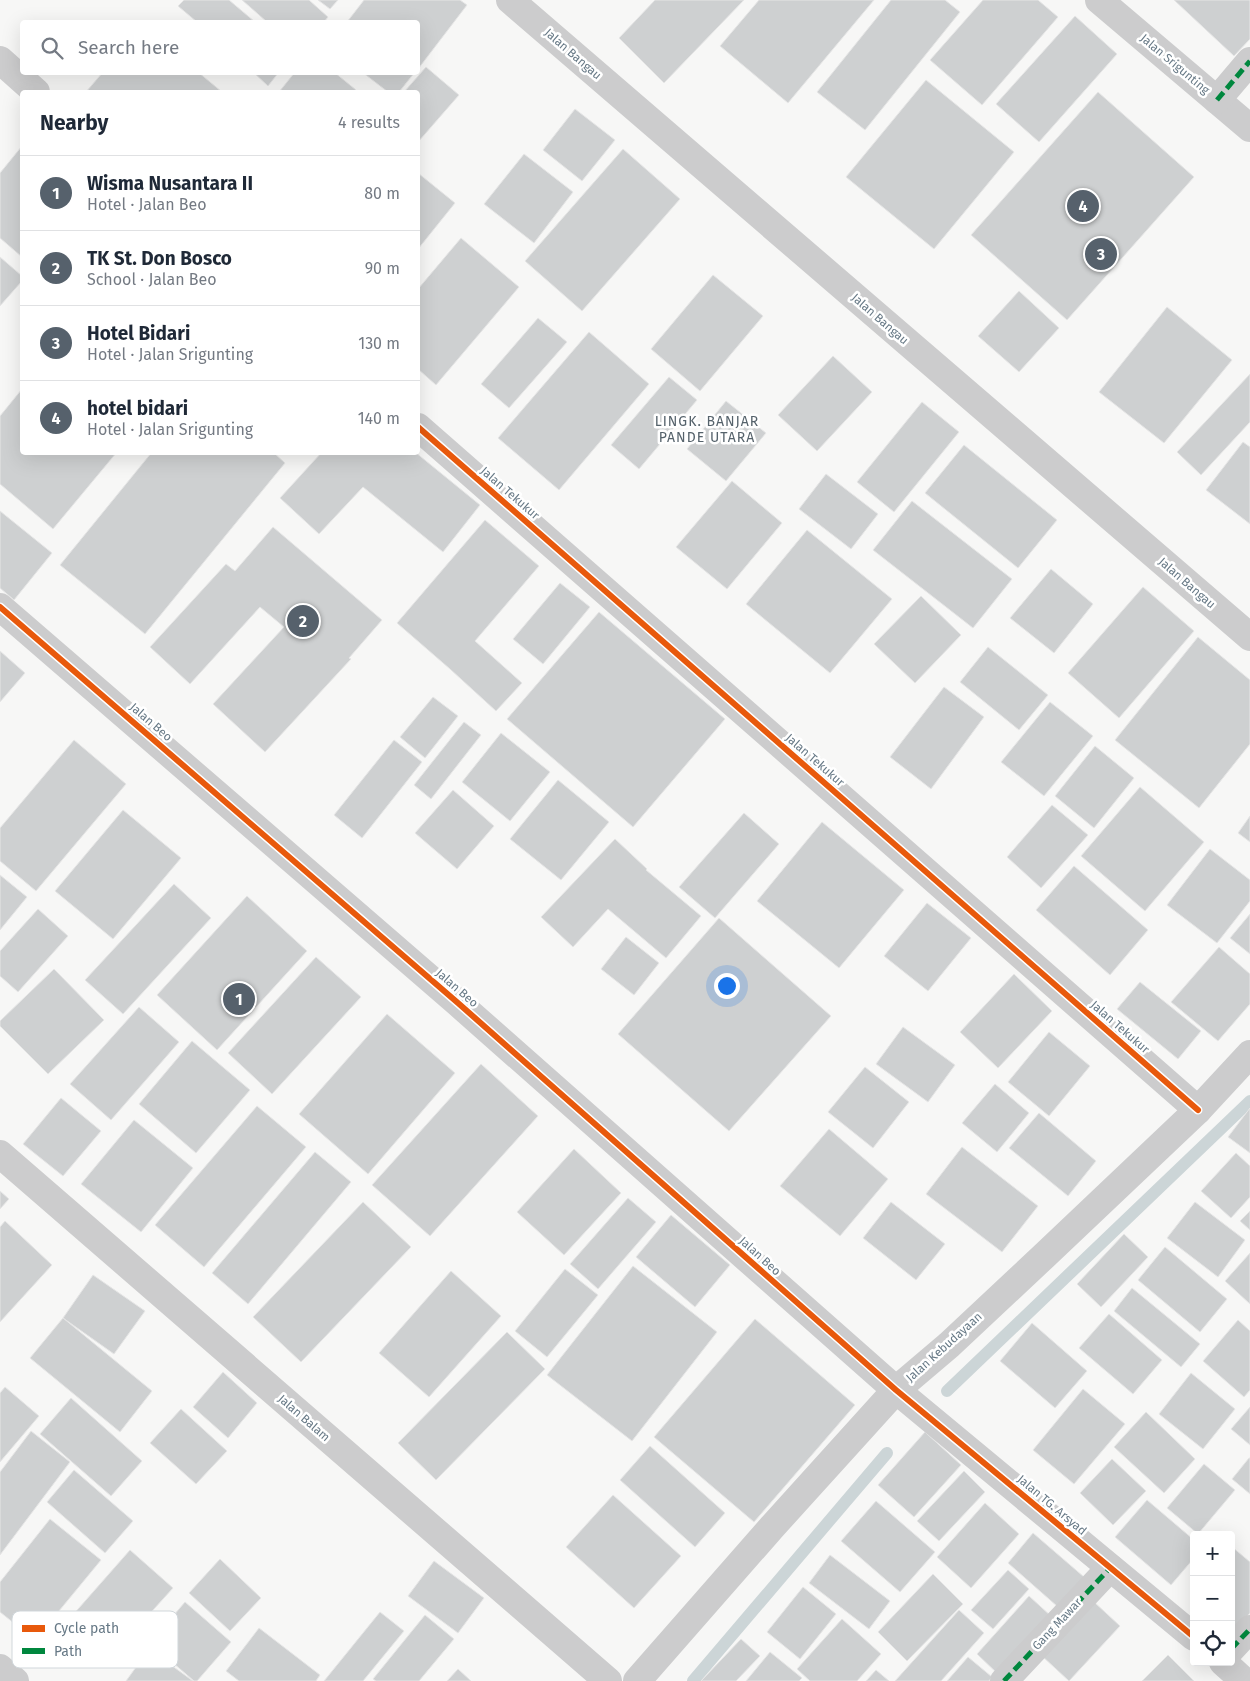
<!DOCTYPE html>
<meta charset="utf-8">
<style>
:root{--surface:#fff;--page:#f6f6f7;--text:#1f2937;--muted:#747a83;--line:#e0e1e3;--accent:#56616c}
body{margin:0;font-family:"Fira Sans",sans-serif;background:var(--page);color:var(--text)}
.controls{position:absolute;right:15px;bottom:15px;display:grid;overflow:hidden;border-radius:5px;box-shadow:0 5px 20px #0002}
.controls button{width:45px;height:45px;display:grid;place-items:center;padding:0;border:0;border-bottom:1px solid var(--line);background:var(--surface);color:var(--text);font:25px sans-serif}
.you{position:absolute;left:726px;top:985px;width:18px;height:18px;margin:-12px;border:4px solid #fff;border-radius:50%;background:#1a73e8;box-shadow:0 0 0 8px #1a73e833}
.badge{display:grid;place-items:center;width:32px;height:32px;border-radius:50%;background:var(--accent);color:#fff;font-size:16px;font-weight:700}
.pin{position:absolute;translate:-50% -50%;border:2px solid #fff;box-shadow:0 1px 5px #0006}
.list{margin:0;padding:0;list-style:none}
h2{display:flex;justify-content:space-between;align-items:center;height:65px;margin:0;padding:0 20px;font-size:21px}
h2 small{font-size:16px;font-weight:400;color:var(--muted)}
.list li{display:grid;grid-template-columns:32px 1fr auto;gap:15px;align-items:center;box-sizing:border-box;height:75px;padding:0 20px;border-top:1px solid var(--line)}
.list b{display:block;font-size:19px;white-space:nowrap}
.list p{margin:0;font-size:16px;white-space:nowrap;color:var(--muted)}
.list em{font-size:16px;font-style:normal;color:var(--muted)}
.icon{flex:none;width:28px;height:28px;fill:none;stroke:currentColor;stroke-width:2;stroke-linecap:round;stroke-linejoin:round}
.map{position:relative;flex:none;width:1250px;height:1681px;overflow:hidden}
.search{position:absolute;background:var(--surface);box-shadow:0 5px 20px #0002;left:20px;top:20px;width:400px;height:55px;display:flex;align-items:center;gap:12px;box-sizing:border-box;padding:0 18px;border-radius:5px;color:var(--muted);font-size:19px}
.panel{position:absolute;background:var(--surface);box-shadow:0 5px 20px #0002;left:20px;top:90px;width:400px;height:365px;border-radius:5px}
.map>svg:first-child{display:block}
</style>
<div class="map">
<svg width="1250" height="1681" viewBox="0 0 1250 1681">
<rect width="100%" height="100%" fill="#f7f7f6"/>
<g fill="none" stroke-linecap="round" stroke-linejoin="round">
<g stroke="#ccd5d7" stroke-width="12">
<polyline points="947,1391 1250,1101"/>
<polyline points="693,1681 887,1453"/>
</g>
</g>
<g fill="#ced0d1" stroke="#e6e6e6">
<polygon points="184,0 229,0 255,22 197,22 178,6"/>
<polygon points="242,0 309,0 328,17 324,22 267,22"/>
<polygon points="318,0 338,0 330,9"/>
<polygon points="364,0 460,0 467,5 418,69 418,22 347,22"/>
<polygon points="655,0 744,0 664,83 619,38"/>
<polygon points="759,0 874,0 788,103 720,46"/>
<polygon points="891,0 945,0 960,12 865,130 817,92"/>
<polygon points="983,0 1038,0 1058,17 982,105 930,60"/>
<polygon points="1174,0 1250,0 1250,39 1234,56"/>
<polygon points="1075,16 1117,54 1039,142 996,104"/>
<polygon points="426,67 459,95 418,142 418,92 404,92"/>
<polygon points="103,72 198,72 222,92 86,92"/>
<polygon points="253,72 279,72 268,86"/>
<polygon points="295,72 334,72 356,90 354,92 279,92"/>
<polygon points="362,72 415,72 399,92 388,92"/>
<polygon points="926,80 1014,152 934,249 846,177"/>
<polygon points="1098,92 1194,177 1067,320 971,235"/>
<polygon points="575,109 615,140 582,181 543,150"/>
<polygon points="22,146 22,257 0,238 0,173"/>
<polygon points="623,149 680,199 582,311 525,261"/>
<polygon points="524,154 573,192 534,243 484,204"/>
<polygon points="418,173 455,203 418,249"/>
<polygon points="461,238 519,287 436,385 418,369 418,289"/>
<polygon points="0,257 22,276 22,281 0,306"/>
<polygon points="713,275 763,316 700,391 651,349"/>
<polygon points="1019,291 1059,328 1019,372 978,336"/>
<polygon points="1167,307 1232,360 1164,443 1099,392"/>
<polygon points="538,318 567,342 509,408 481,384"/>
<polygon points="589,332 649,384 559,490 498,438"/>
<polygon points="833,356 872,392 817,451 778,415"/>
<polygon points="1250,374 1250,422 1201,475 1177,452"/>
<polygon points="669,377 697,400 639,469 611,445"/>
<polygon points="22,389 22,452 117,452 53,529 0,484 0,416"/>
<polygon points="726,401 766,433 726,481 687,449"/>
<polygon points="922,402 959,432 894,512 857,482"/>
<polygon points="1243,442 1250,447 1250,524 1206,490"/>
<polygon points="964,445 1057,520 1018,568 925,493"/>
<polygon points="152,452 273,452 285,463 145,634 60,565"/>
<polygon points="322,452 415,452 480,505 443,552 363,487 319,534 280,498"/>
<polygon points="826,474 878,514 851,549 799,509"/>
<polygon points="732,481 782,523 727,589 676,547"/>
<polygon points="912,501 1012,579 973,628 873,550"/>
<polygon points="0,511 52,553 14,600 0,588"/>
<polygon points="485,520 539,566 475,641 522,683 496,711 450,669 397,623"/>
<polygon points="273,527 382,620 349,658 351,659 265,752 213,704 284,627 260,607 190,684 150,647 226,564 235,571"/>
<polygon points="807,530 892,599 830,673 746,604"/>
<polygon points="1051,569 1093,604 1054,653 1010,618"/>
<polygon points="560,583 590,607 543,664 513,639"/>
<polygon points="1143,587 1194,631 1119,718 1068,673"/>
<polygon points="921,596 961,635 915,683 874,644"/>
<polygon points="599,612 725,719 633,827 507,719"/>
<polygon points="1198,637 1250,680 1250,744 1199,808 1115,740"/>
<polygon points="988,647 1048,695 1019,730 960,682"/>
<polygon points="0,651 25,673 0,702"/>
<polygon points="944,687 984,717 931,789 890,757"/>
<polygon points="433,697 458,716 425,758 400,737"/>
<polygon points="1050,702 1093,736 1044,796 1001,762"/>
<polygon points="464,722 481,735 431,799 414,785"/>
<polygon points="501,733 550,772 510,821 462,782"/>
<polygon points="74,740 126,784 36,891 0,861 0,828"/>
<polygon points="394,740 422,762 362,838 334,815"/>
<polygon points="1095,746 1134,778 1094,828 1055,796"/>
<polygon points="558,780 609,822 561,880 510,839"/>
<polygon points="1140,787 1204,842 1145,911 1081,856"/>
<polygon points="453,790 494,826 457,869 415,833"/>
<polygon points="1052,805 1088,835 1041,888 1007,857"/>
<polygon points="123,810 181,858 113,939 55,891"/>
<polygon points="744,813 779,844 715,918 679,887"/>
<polygon points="1250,816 1250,842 1238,833"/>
<polygon points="822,822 904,890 839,968 757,901"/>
<polygon points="615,839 647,869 646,870 701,916 666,958 608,909 573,947 541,917"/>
<polygon points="1210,849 1250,880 1250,901 1217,943 1167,905"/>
<polygon points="1074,866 1148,930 1110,975 1036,910"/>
<polygon points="0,875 27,897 0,930"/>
<polygon points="174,884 211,918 123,1014 85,980"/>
<polygon points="247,896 307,951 217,1050 157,995"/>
<polygon points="927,903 971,938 928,991 884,956"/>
<polygon points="38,909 68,936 18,992 0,976 0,951"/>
<polygon points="1250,914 1250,954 1230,938"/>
<polygon points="719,918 831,1016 729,1131 618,1034"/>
<polygon points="626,937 659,963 634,995 601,969"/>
<polygon points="1219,947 1250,974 1250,1004 1218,1041 1171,1002"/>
<polygon points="316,957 361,997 272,1094 228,1053"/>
<polygon points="54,969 104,1020 48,1074 0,1026 0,1021"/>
<polygon points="1014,974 1052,1011 998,1068 960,1032"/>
<polygon points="1140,982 1201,1031 1178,1059 1117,1009"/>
<polygon points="139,1007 179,1042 111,1120 70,1084"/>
<polygon points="387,1014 455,1073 368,1174 299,1114"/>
<polygon points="903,1027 955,1065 928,1102 876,1064"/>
<polygon points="1049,1032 1090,1066 1049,1116 1008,1082"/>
<polygon points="192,1041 250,1090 196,1153 139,1104"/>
<polygon points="481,1064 538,1116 430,1236 372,1185"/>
<polygon points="865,1067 909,1102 873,1148 828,1112"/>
<polygon points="995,1084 1029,1113 997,1152 962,1123"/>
<polygon points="61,1098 101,1131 63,1176 23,1144"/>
<polygon points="257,1106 306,1147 204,1267 155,1225"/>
<polygon points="1250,1108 1250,1153 1228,1137"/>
<polygon points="1039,1113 1096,1161 1068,1196 1009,1148"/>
<polygon points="134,1120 193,1168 141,1232 81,1184"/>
<polygon points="829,1129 888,1179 840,1236 780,1186"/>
<polygon points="962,1147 1038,1206 1002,1252 926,1194"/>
<polygon points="574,1149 621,1193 564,1255 517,1212"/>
<polygon points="315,1152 351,1182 248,1304 212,1273"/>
<polygon points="1236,1153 1250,1166 1250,1197 1231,1218 1201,1191"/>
<polygon points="0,1191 9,1199 0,1209"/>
<polygon points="628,1198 656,1222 598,1289 570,1264"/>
<polygon points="363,1202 411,1247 301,1362 253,1317"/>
<polygon points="891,1202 945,1244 916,1280 863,1238"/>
<polygon points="1195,1202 1245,1240 1218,1277 1167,1238"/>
<polygon points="1250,1211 1250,1230 1240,1221"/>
<polygon points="671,1215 730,1265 695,1307 636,1257"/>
<polygon points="5,1221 52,1265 0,1322 0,1227"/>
<polygon points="1124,1234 1148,1257 1101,1307 1077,1284"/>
<polygon points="1165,1247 1227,1299 1200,1332 1138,1280"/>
<polygon points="1250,1253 1250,1304 1225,1281"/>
<polygon points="633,1266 717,1332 632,1441 547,1375"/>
<polygon points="565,1269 598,1295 547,1357 515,1331"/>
<polygon points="451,1271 501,1316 429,1397 379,1353"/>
<polygon points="93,1275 145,1311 114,1354 63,1318"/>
<polygon points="1132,1288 1200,1344 1181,1367 1114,1311"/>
<polygon points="1109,1314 1162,1360 1133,1394 1079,1348"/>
<polygon points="63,1318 152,1391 120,1432 30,1358"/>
<polygon points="755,1319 855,1405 754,1522 654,1437"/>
<polygon points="1238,1320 1250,1331 1250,1390 1244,1397 1203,1361"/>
<polygon points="1032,1323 1087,1371 1055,1408 1000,1361"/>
<polygon points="507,1332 545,1369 436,1480 398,1443"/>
<polygon points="223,1372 257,1403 228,1438 193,1407"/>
<polygon points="1191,1373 1235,1409 1203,1449 1159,1414"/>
<polygon points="5,1387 39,1416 0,1462 0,1393"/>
<polygon points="1083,1389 1125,1424 1074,1484 1033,1450"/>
<polygon points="71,1398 142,1461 111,1496 40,1434"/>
<polygon points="1250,1407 1250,1445 1231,1429"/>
<polygon points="181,1409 227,1451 196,1484 150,1443"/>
<polygon points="1146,1412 1195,1459 1164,1493 1114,1447"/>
<polygon points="31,1431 70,1462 0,1555 0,1472"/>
<polygon points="925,1432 961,1465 914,1517 878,1485"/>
<polygon points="650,1446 725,1513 695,1547 620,1480"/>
<polygon points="1249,1458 1250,1458 1250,1494 1232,1479"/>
<polygon points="1112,1459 1146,1491 1113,1525 1080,1493"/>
<polygon points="1204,1464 1235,1490 1198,1534 1167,1508"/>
<polygon points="74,1470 133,1521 105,1553 47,1502"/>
<polygon points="964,1471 985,1492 939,1541 917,1521"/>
<polygon points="613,1495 681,1556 634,1608 566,1547"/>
<polygon points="1147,1500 1194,1540 1194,1558 1171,1585 1115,1537"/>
<polygon points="876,1501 935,1552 900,1592 841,1541"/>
<polygon points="985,1503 1019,1534 971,1588 937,1557"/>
<polygon points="50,1519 101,1560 35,1640 0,1612 0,1582"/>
<polygon points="1033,1533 1084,1577 1058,1607 1008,1563"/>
<polygon points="1231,1546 1250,1562 1250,1613 1234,1632 1231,1629"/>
<polygon points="130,1550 173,1588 106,1662 64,1625"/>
<polygon points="830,1555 890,1601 869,1629 809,1583"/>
<polygon points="220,1559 261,1598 230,1631 189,1593"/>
<polygon points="434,1561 484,1598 458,1633 408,1596"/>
<polygon points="1008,1570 1029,1589 993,1629 971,1610"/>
<polygon points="933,1574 963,1604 907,1661 878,1632"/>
<polygon points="803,1587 836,1614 800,1659 767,1632"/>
<polygon points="1029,1596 1052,1617 999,1675 977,1654"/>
<polygon points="1093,1601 1120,1626 1069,1681 1042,1656"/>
<polygon points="185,1602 231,1642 197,1681 194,1681 150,1643"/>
<polygon points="959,1610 984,1633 941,1681 895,1681"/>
<polygon points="380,1612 404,1631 363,1681 324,1681"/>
<polygon points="425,1615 454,1639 419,1681 376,1681 373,1679"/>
<polygon points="842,1619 881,1654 857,1681 810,1681 797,1669"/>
<polygon points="259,1628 320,1675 316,1681 239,1681 226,1671"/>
<polygon points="741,1639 760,1656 736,1681 701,1681"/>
<polygon points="149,1649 193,1681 126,1681"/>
<polygon points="770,1652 802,1678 799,1681 746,1681"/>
<polygon points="1168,1655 1194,1681 1142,1681"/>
<polygon points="968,1657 992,1677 989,1681 947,1681"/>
<polygon points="458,1669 471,1681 447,1681"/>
<polygon points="876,1670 889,1681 866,1681"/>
</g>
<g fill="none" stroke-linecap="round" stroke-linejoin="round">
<g stroke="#cccccd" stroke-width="28">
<polyline points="510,0 1250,637"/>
<polyline points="1099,0 1250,128"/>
<polyline points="0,60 36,92"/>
<polyline points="1217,100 1250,61"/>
<polyline points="418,427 1198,1110"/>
<polyline points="0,607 458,1003 896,1390 1194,1637"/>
<polyline points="0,1154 608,1681"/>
<polyline points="1231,1649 1250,1629"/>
<polyline points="1223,1662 1244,1681"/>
<polyline points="0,1668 15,1681"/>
<polyline points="637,1681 772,1527 896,1390 949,1345 1044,1256 1198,1110 1250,1054"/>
<polyline points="1004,1681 1110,1568"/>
</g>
<g stroke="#00873e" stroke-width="5" stroke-dasharray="10 5" stroke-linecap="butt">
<polyline points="1217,100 1250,61"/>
<polyline points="1231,1649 1250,1629"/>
<polyline points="1004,1681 1110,1568"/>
</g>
<g stroke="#fff" stroke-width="9">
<g id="cycleway">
<polyline points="418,427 1198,1110"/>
<polyline points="0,607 458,1003 896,1390 1194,1637"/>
</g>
</g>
<use href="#cycleway" stroke="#e8590c" stroke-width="6"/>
</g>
<g text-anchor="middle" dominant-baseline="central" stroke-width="5" stroke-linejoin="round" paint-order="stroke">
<g font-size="12" fill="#677986" stroke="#fff">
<text transform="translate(573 54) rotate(41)">Jalan Bangau</text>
<text transform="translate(1175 64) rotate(40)">Jalan Srigunting</text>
<text transform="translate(880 319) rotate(41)">Jalan Bangau</text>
<text transform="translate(510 493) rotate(41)">Jalan Tekukur</text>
<text transform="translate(1187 583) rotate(41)">Jalan Bangau</text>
<text transform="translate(151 722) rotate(41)">Jalan Beo</text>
<text transform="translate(815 760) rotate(41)">Jalan Tekukur</text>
<text transform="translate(457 988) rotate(41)">Jalan Beo</text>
<text transform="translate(1120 1027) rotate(41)">Jalan Tekukur</text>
<text transform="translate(760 1256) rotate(42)">Jalan Beo</text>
<text transform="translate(944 1347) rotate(-42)">Jalan Kebudayaan</text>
<text transform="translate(304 1418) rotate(41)">Jalan Balam</text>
<text transform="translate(1052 1505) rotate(40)">Jalan TG. Arsyad</text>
<text transform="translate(1057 1624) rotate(-47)">Gang Mawar</text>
</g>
<g font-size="14" letter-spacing="1" fill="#55626b" stroke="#fff">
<text x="707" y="421">LINGK. BANJAR<tspan x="707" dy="16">PANDE UTARA</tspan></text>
</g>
</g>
<rect x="12" y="1611" width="166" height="57" rx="8" fill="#fff" stroke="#d1d7db" stroke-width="1"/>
<rect x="22" y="1625" width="23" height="7" fill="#e8590c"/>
<rect x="22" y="1648" width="23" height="6" fill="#00873e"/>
<g font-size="14" fill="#677986">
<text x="54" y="1633">Cycle path</text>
<text x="54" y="1656">Path</text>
</g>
</svg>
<div class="controls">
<button>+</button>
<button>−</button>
<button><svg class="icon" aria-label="locate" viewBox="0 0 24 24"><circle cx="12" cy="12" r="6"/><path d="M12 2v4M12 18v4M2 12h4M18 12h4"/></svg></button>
</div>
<div class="you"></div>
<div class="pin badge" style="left:239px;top:999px">1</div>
<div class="pin badge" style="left:303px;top:621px">2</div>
<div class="pin badge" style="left:1101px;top:254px">3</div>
<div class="pin badge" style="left:1083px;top:206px">4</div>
<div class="search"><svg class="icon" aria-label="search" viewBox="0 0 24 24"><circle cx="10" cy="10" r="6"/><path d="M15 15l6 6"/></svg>Search here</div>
<section class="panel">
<h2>Nearby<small>4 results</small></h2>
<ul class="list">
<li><span class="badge">1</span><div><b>Wisma Nusantara II</b><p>Hotel · Jalan Beo</p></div><em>80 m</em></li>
<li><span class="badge">2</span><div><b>TK St. Don Bosco</b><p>School · Jalan Beo</p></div><em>90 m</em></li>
<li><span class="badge">3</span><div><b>Hotel Bidari</b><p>Hotel · Jalan Srigunting</p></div><em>130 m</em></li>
<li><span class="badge">4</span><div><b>hotel bidari</b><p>Hotel · Jalan Srigunting</p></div><em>140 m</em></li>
</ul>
</section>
</div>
